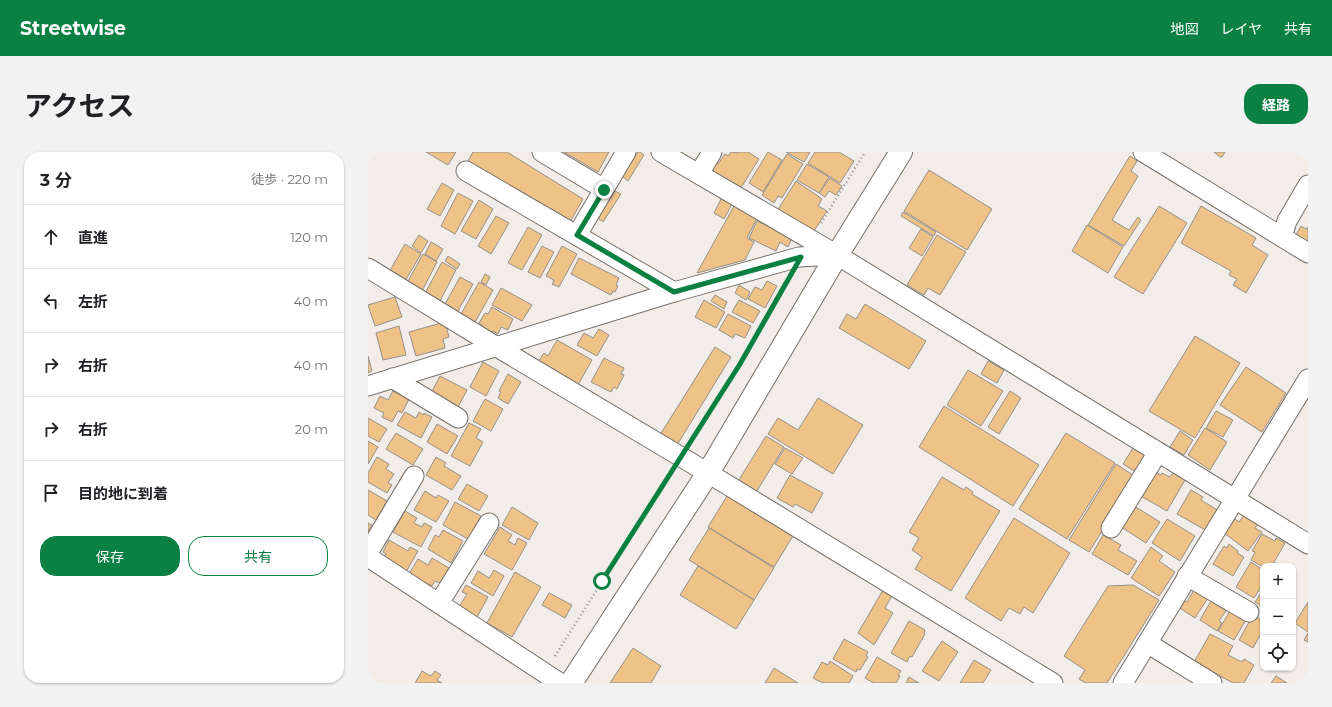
<!DOCTYPE html>
<html lang="ja">
<meta charset="utf-8">
<style>
:root{--surface:#fff;--page:#f2f2f2;--text:#202124;--muted:#757577;--line:#e0e0e0;--accent:#0b8043}
body{margin:0;font-family:Montserrat,"Noto Sans JP",sans-serif;background:var(--page);color:var(--text)}
.controls{position:absolute;right:12px;bottom:12px;display:grid;overflow:hidden;border-radius:8px;box-shadow:0 1px 3px #0004}
.controls button{width:36px;height:36px;display:grid;place-items:center;padding:0;border:0;border-bottom:1px solid var(--line);background:var(--surface);color:var(--text);font:20px sans-serif}
.stop{position:absolute;width:12px;height:12px;margin:-9px;border:3px solid #0b8043;border-radius:50%;background:#fff}
.stop.end{background:#0b8043;border-color:#fff;box-shadow:0 1px 4px #0008}
.list{margin:0;padding:0;list-style:none}
h2{display:flex;justify-content:space-between;align-items:center;height:52px;margin:0;padding:0 16px;font-size:17px}
h2 small{font-size:13px;font-weight:400;color:var(--muted)}
.list li{display:grid;grid-template-columns:26px 1fr auto;gap:12px;align-items:center;box-sizing:border-box;height:64px;padding:0 16px;border-top:1px solid var(--line)}
.list b{display:block;font-size:15px;white-space:nowrap}
.list em{font-size:13px;font-style:normal;color:var(--muted)}
.actions{display:flex;gap:8px;padding:12px 16px}
.actions a{flex:1;padding:9px 0;border:1px solid var(--accent);border-radius:16px;text-align:center;font-size:14px;color:var(--accent)}
.actions .main{background:var(--accent);color:#fff}
.icon{flex:none;width:22px;height:22px;fill:none;stroke:currentColor;stroke-width:2;stroke-linecap:round;stroke-linejoin:round}
.map{position:relative;flex:none;width:940px;height:531px;overflow:hidden;border-radius:16px}
header{display:flex;align-items:center;gap:24px;box-sizing:border-box;height:56px;padding:0 20px;background:var(--accent);color:#fff}
header strong{font-size:19px}
nav{display:flex;gap:22px;margin-inline-start:auto;font-size:14px}
.intro{display:flex;align-items:center;justify-content:space-between;box-sizing:border-box;height:96px;padding:0 24px}
h1{margin:0;font-size:28px}
.button{padding:10px 18px;border-radius:16px;background:var(--accent);color:#fff;font-size:14px;font-weight:700}
main{display:flex;gap:24px;padding:0 24px}
aside{flex:1;background:var(--surface);border-radius:16px;box-shadow:0 1px 3px #0004}
.map>svg:first-child{display:block}
</style>
<header>
<strong>Streetwise</strong>
<nav><a>地図</a><a>レイヤ</a><a>共有</a></nav>
</header>
<div class="intro"><h1>アクセス</h1><a class="button">経路</a></div>
<main>
<aside>
<h2>3 分<small>徒歩 · 220 m</small></h2>
<ul class="list">
<li><svg class="icon" aria-label="ahead" viewBox="0 0 24 24"><path d="M12 20V5M6 11l6-6 6 6"/></svg><div><b>直進</b></div><em>120 m</em></li>
<li><svg class="icon" aria-label="left" viewBox="0 0 24 24"><path d="M17 20v-9H6M10 6l-5 5 5 5"/></svg><div><b>左折</b></div><em>40 m</em></li>
<li><svg class="icon" aria-label="right" viewBox="0 0 24 24"><path d="M7 20v-9h11M14 6l5 5-5 5"/></svg><div><b>右折</b></div><em>40 m</em></li>
<li><svg class="icon" aria-label="right" viewBox="0 0 24 24"><path d="M7 20v-9h11M14 6l5 5-5 5"/></svg><div><b>右折</b></div><em>20 m</em></li>
<li><svg class="icon" aria-label="arrive" viewBox="0 0 24 24"><path d="M6 21V4h12l-3 4 3 4H6"/></svg><div><b>目的地に到着</b></div></li>
</ul>
<div class="actions"><a class="main">保存</a><a>共有</a></div>
</aside>
<div class="map">
<svg width="940" height="531" viewBox="0 0 940 531">
<rect width="100%" height="100%" fill="#f2ede8"/>
<g fill="#efc287" stroke="#94908b">
<polygon points="58,0 88,0 80,13"/>
<polygon points="105,0 139,0 215,47 202,70 100,9"/>
<polygon points="196,0 241,0 230,20"/>
<polygon points="270,0 272,0 276,3 260,29 254,24"/>
<polygon points="363,0 369,1 370,0 380,0 391,7 371,39 341,20 347,10 350,12 357,2 360,4"/>
<polygon points="400,0 414,8 395,40 381,31"/>
<polygon points="418,0 442,0 436,10"/>
<polygon points="447,0 471,0 486,9 472,31 440,11"/>
<polygon points="846,0 857,0 854,5 852,5"/>
<polygon points="419,2 435,12 414,46 410,44 406,51 394,43"/>
<polygon points="762,4 769,9 763,19 770,24 744,68 761,78 770,65 773,68 756,94 720,73"/>
<polygon points="439,12 461,25 451,41 429,28"/>
<polygon points="561,18 624,57 599,98 536,59"/>
<polygon points="462,26 474,34 468,43 461,39 457,45 451,41"/>
<polygon points="428,29 454,47 450,54 459,59 444,82 409,59"/>
<polygon points="74,31 86,38 72,64 59,57"/>
<polygon points="247,39 253,42 235,70 230,66"/>
<polygon points="90,41 105,49 87,82 73,74"/>
<polygon points="353,47 364,52 356,67 346,61"/>
<polygon points="111,48 125,57 108,87 93,79"/>
<polygon points="366,54 389,66 379,86 386,90 377,108 329,121"/>
<polygon points="791,54 819,71 775,142 746,125"/>
<polygon points="833,54 888,86 884,93 900,103 878,141 865,133 869,127 861,123 863,119 813,91"/>
<polygon points="535,60 568,80 566,84 533,64"/>
<polygon points="128,64 141,71 123,102 110,94"/>
<polygon points="389,69 424,86 420,95 412,90 408,99 381,86"/>
<polygon points="719,73 755,95 740,121 704,99"/>
<polygon points="933,74 938,77 940,75 940,90 928,83"/>
<polygon points="160,75 174,83 154,118 140,111"/>
<polygon points="553,77 565,85 554,104 541,96"/>
<polygon points="51,83 60,89 53,101 44,94"/>
<polygon points="569,83 598,100 572,143 560,136 556,143 539,133"/>
<polygon points="63,90 75,97 68,109 57,102"/>
<polygon points="37,92 53,102 36,131 20,122"/>
<polygon points="174,94 186,100 172,126 160,120"/>
<polygon points="194,94 209,102 191,135 184,132 186,128 178,124"/>
<polygon points="55,102 69,110 54,139 39,131"/>
<polygon points="80,104 92,112 89,117 77,109"/>
<polygon points="211,106 251,126 248,133 250,134 247,140 245,139 243,143 203,122"/>
<polygon points="74,110 88,118 71,151 56,143"/>
<polygon points="117,122 122,125 118,133 113,130"/>
<polygon points="92,125 105,132 89,161 76,154"/>
<polygon points="399,129 409,134 397,156 380,147 387,135 394,138"/>
<polygon points="111,130 125,138 106,172 92,164"/>
<polygon points="371,133 382,140 378,148 367,141"/>
<polygon points="133,136 164,153 154,169 124,153"/>
<polygon points="347,143 359,150 356,157 343,149"/>
<polygon points="27,145 34,165 7,174 0,153"/>
<polygon points="336,148 357,160 348,176 327,165"/>
<polygon points="371,148 392,159 385,171 364,160"/>
<polygon points="497,152 558,189 541,217 471,176 479,162 488,167"/>
<polygon points="124,155 145,167 140,178 133,175 130,182 125,179 123,181 113,176 114,173 111,171 117,161 120,162"/>
<polygon points="360,162 383,174 377,186 367,182 365,186 351,178"/>
<polygon points="77,170 81,185 75,187 77,196 48,204 41,180"/>
<polygon points="31,174 38,203 15,208 8,181"/>
<polygon points="231,177 241,183 229,204 209,193 216,181 225,186"/>
<polygon points="827,184 872,211 827,286 781,259"/>
<polygon points="189,188 224,208 210,233 170,210 176,201 180,204"/>
<polygon points="347,195 363,205 309,293 292,283"/>
<polygon points="0,204 4,219 0,221"/>
<polygon points="236,206 256,216 253,222 256,223 249,237 246,235 243,240 223,230"/>
<polygon points="620,209 636,218 629,231 613,222"/>
<polygon points="115,210 131,219 118,244 102,235"/>
<polygon points="878,215 918,241 894,280 852,253"/>
<polygon points="600,218 635,239 613,274 579,253"/>
<polygon points="140,222 153,230 140,252 130,246 133,240 131,239"/>
<polygon points="72,224 99,238 90,255 63,241"/>
<polygon points="25,239 41,247 34,261 30,259 24,270 14,265 16,261 6,256 12,244 20,248"/>
<polygon points="642,239 653,246 631,282 620,275"/>
<polygon points="450,246 495,273 465,322 400,282 410,266 430,278"/>
<polygon points="117,247 135,257 123,279 105,269"/>
<polygon points="576,254 671,313 645,354 551,295"/>
<polygon points="848,259 865,268 855,285 838,276"/>
<polygon points="37,260 48,266 51,260 55,263 56,261 64,265 53,286 29,273"/>
<polygon points="0,266 19,277 11,290 0,284"/>
<polygon points="101,271 113,277 108,286 115,290 102,314 83,304"/>
<polygon points="69,272 90,284 79,302 59,290"/>
<polygon points="837,276 859,290 842,318 820,303"/>
<polygon points="812,279 825,288 816,303 802,295"/>
<polygon points="28,281 55,297 45,313 18,297"/>
<polygon points="698,281 747,311 699,387 651,357"/>
<polygon points="398,284 416,295 387,342 369,331"/>
<polygon points="0,289 10,295 0,312"/>
<polygon points="417,296 435,306 424,322 407,312"/>
<polygon points="765,296 781,305 771,322 755,312"/>
<polygon points="9,305 21,312 18,317 26,322 20,331 24,333 19,341 0,330 0,321"/>
<polygon points="68,305 78,311 76,314 93,324 84,338 58,323"/>
<polygon points="748,312 768,325 721,400 701,388"/>
<polygon points="784,319 793,323 794,321 802,325 805,321 817,328 799,359 771,343"/>
<polygon points="422,323 455,341 444,361 427,352 425,355 409,346"/>
<polygon points="574,325 596,338 598,335 605,340 604,342 632,359 583,439 547,417 554,405 544,398 551,386 541,380"/>
<polygon points="99,332 120,344 111,359 90,347"/>
<polygon points="0,338 19,349 8,368 0,363"/>
<polygon points="823,338 835,345 833,348 851,359 839,379 809,362"/>
<polygon points="57,339 68,346 70,343 81,349 68,370 46,358"/>
<polygon points="359,344 425,384 406,415 340,375"/>
<polygon points="87,350 113,364 100,387 75,373"/>
<polygon points="766,354 792,370 778,391 753,375"/>
<polygon points="144,355 170,371 161,388 134,373"/>
<polygon points="37,359 49,366 46,371 54,375 56,371 64,375 53,395 25,380"/>
<polygon points="876,363 890,372 887,376 894,380 880,399 856,381 867,367 871,370"/>
<polygon points="646,366 702,401 665,461 656,455 652,462 641,456 633,469 597,446"/>
<polygon points="799,367 827,384 812,409 784,391"/>
<polygon points="0,371 4,373 0,380"/>
<polygon points="132,375 144,383 140,389 147,393 150,386 159,391 144,418 116,402"/>
<polygon points="341,376 406,416 386,448 321,408"/>
<polygon points="75,378 95,389 83,411 60,397 67,383 71,385"/>
<polygon points="894,382 907,389 908,386 917,391 904,414 895,414 895,415 883,408 887,400 884,399"/>
<polygon points="735,383 753,393 750,398 769,409 760,423 724,402"/>
<polygon points="21,388 40,399 42,395 50,399 38,420 15,407 18,402 15,400"/>
<polygon points="861,392 870,399 869,401 876,405 865,424 845,412 856,394 859,396"/>
<polygon points="783,395 795,404 791,409 807,420 791,444 763,426"/>
<polygon points="64,406 81,416 72,431 67,429 64,434 41,422 50,407 60,413"/>
<polygon points="883,410 895,418 895,432 886,446 868,435"/>
<polygon points="330,414 386,448 368,477 312,443"/>
<polygon points="126,418 136,424 125,444 103,431 110,419 121,426"/>
<polygon points="147,420 173,435 144,485 119,471"/>
<polygon points="98,433 120,445 109,465 91,455 99,442 94,440"/>
<polygon points="765,433 791,448 739,531 718,531 711,527 717,518 696,504 740,434"/>
<polygon points="515,438 524,444 517,456 525,461 506,493 490,481"/>
<polygon points="826,438 840,446 827,466 810,455 815,447 819,450"/>
<polygon points="895,438 895,455 887,450"/>
<polygon points="181,441 204,453 197,466 174,453"/>
<polygon points="843,449 858,459 851,469 854,471 849,479 832,468"/>
<polygon points="940,450 940,480 927,471"/>
<polygon points="862,459 878,468 866,488 850,479"/>
<polygon points="885,463 895,469 894,474 895,475 895,478 885,496 871,488"/>
<polygon points="541,469 557,478 556,481 557,482 544,505 542,504 539,510 523,501"/>
<polygon points="940,481 940,490 936,488"/>
<polygon points="842,482 865,494 860,503 874,510 876,507 886,513 876,531 865,531 826,510"/>
<polygon points="476,487 500,500 498,504 500,505 492,518 489,517 488,520 465,507"/>
<polygon points="574,489 590,500 571,529 554,519"/>
<polygon points="265,496 293,514 283,531 242,531"/>
<polygon points="509,505 533,519 530,523 532,524 528,531 506,531 497,526"/>
<polygon points="606,508 623,518 615,531 592,531"/>
<polygon points="462,509 485,524 481,531 455,531 445,526 454,510 460,513"/>
<polygon points="406,516 430,531 397,531"/>
<polygon points="54,519 63,524 67,519 73,523 69,528 74,531 47,531"/>
<polygon points="908,524 919,531 903,531"/>
<polygon points="541,525 551,531 538,531"/>
</g>
<g fill="none" stroke-linecap="round" stroke-linejoin="round">
<g stroke="#736f6a" stroke-width="21">
<g id="minor">
<polyline points="174,0 236,37"/>
<polyline points="293,0 469,103 940,392"/>
<polyline points="775,0 940,101"/>
<polyline points="98,19 306,140"/>
<polyline points="331,22 344,0"/>
<polyline points="209,83 258,0"/>
<polyline points="914,85 919,69 940,33"/>
<polyline points="0,116 129,195 340,321 685,531"/>
<polyline points="24,226 90,266"/>
<polyline points="0,234 306,140 431,105 469,103"/>
<polyline points="743,376 790,300"/>
<polyline points="0,401 46,324"/>
<polyline points="0,405 192,531"/>
<polyline points="819,424 881,460"/>
<polyline points="71,451 121,371"/>
<polyline points="779,491 844,531"/>
<polyline points="755,531 940,227"/>
</g>
</g>
<g stroke="#736f6a" stroke-width="24">
<polyline id="tertiary" points="203,531 340,321 469,103 533,0"/>
</g>
<g stroke="#938f8c" stroke-width="2.5" stroke-dasharray="1 3" stroke-linecap="butt">
<polyline points="453,71 497,0"/>
<polyline points="324,287 372,212 417,130"/>
<polyline points="187,504 302,322"/>
</g>
<use href="#minor" stroke="#fff" stroke-width="19"/>
<use href="#tertiary" stroke="#fff" stroke-width="22"/>
</g>
<g fill="none" stroke-linecap="round" stroke-linejoin="round">
<polyline stroke="#0b8043" stroke-width="5" points="234,429 372,212 433,105 306,140 209,83 236,38"/>
</g>
</svg>
<div class="controls">
<button>+</button>
<button>−</button>
<button><svg class="icon" aria-label="locate" viewBox="0 0 24 24"><circle cx="12" cy="12" r="6"/><path d="M12 2v4M12 18v4M2 12h4M18 12h4"/></svg></button>
</div>
<div class="stop" style="left:234px;top:429px"></div>
<div class="stop end" style="left:236px;top:38px"></div>
</div>
</main>
